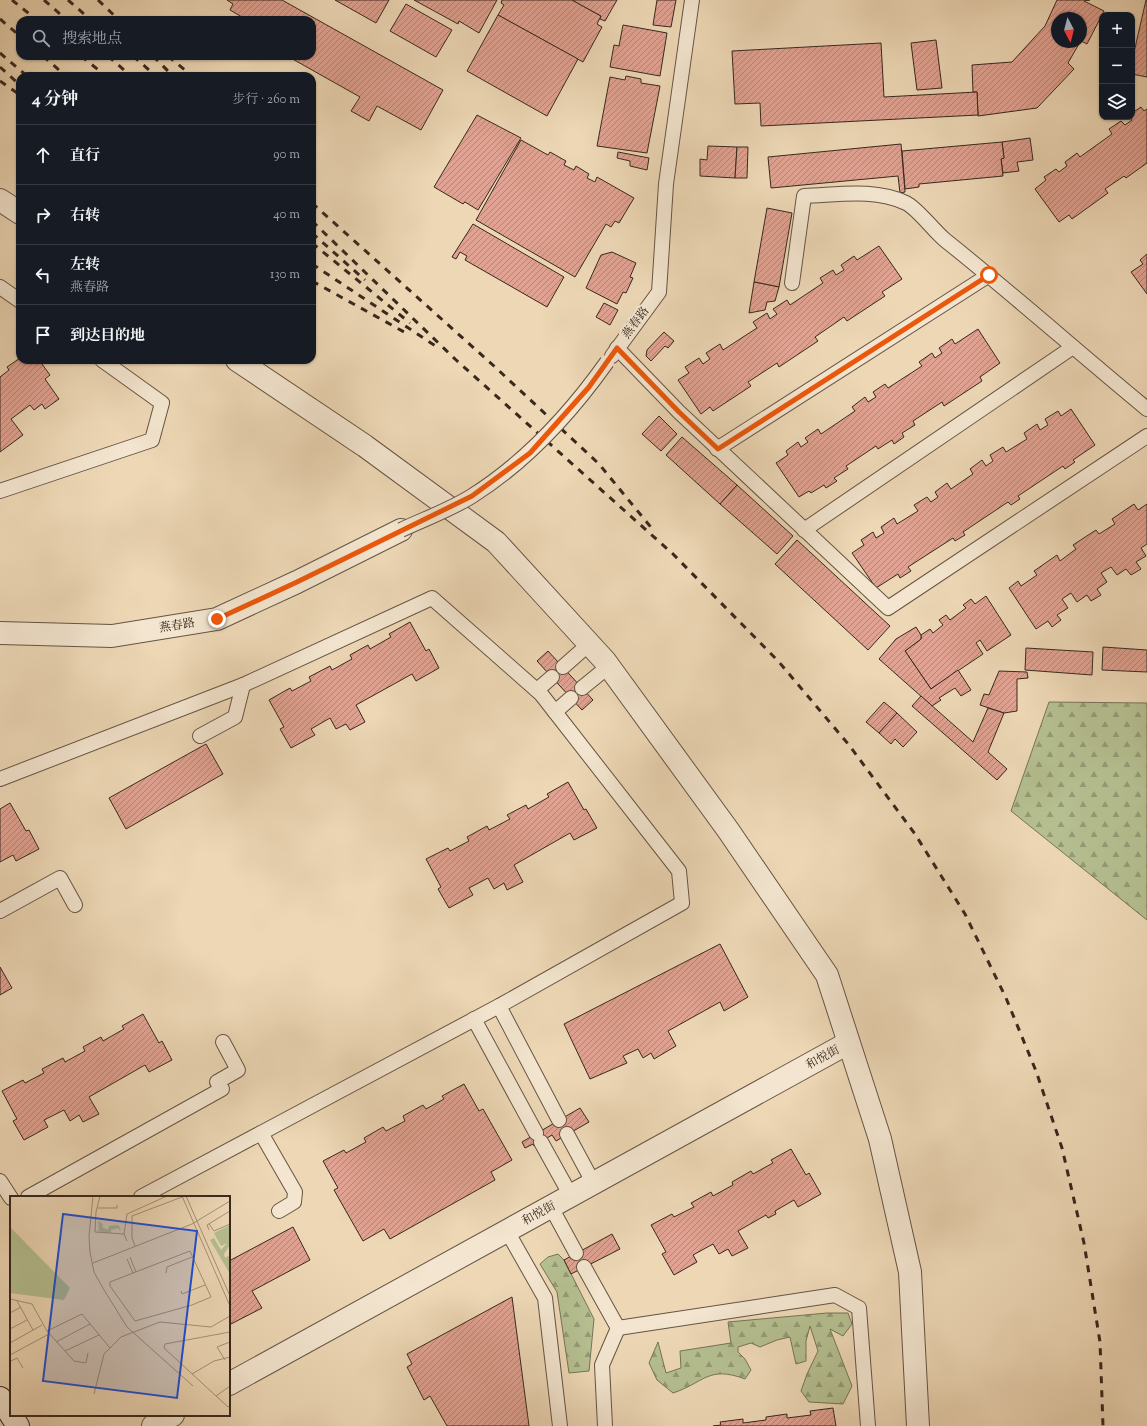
<!DOCTYPE html>
<html lang="zh">
<meta charset="utf-8">
<style>
:root{--surface:#171b24;--page:#20242c;--text:#f1f3f6;--muted:#9ea1a6;--line:#363941}
body{margin:0;font-family:"Sorts Mill Goudy","Noto Serif SC",serif;background:var(--page);color:var(--text)}
.controls{position:absolute;right:12px;top:12px;display:grid;overflow:hidden;border-radius:8px;box-shadow:0 1px 3px #0004}
.controls button{width:36px;height:36px;display:grid;place-items:center;padding:0;border:0;border-bottom:1px solid var(--line);background:var(--surface);color:var(--text);font:20px sans-serif}
.compass{position:absolute;left:1051px;top:12px;width:36px;height:36px;border-radius:50%;background:var(--surface);box-shadow:0 1px 3px #0004;rotate:173deg}
.stop{position:absolute;width:12px;height:12px;margin:-9px;border:3px solid #ea580c;border-radius:50%;background:#fff}
.stop.end{background:#ea580c;border-color:#fff;box-shadow:0 1px 4px #0008}
.list{margin:0;padding:0;list-style:none}
h2{display:flex;justify-content:space-between;align-items:center;height:52px;margin:0;padding:0 16px;font-size:17px}
h2 small{font-size:13px;font-weight:400;color:var(--muted)}
.list li{display:grid;grid-template-columns:26px 1fr auto;gap:12px;align-items:center;box-sizing:border-box;height:60px;padding:0 16px;border-top:1px solid var(--line)}
.list b{display:block;font-size:15px;white-space:nowrap}
.list p{margin:0;font-size:13px;white-space:nowrap;color:var(--muted)}
.list em{font-size:13px;font-style:normal;color:var(--muted)}
.icon{flex:none;width:22px;height:22px;fill:none;stroke:currentColor;stroke-width:2;stroke-linecap:round;stroke-linejoin:round}
.map{position:relative;flex:none;width:1147px;height:1426px;overflow:hidden}
.search{position:absolute;background:var(--surface);box-shadow:0 1px 3px #0004;left:16px;top:16px;width:300px;height:44px;display:flex;align-items:center;gap:10px;box-sizing:border-box;padding:0 14px;border-radius:12px;color:var(--muted);font-size:15px}
.panel{position:absolute;background:var(--surface);box-shadow:0 1px 3px #0004;left:16px;top:72px;width:300px;height:292px;border-radius:12px}
.map>svg:first-child{display:block}
</style>
<div class="map">
<svg width="1147" height="1426" viewBox="0 0 1147 1426">
<defs>
<pattern id="forest-firs" width="22" height="20" patternUnits="userSpaceOnUse"><rect width="22" height="20" fill="#b5bf90"/><path d="M5 1l3.5 6h-7zM16 11l3.5 6h-7z" fill="#949b75"/></pattern>
<pattern id="building-hatch" width="6" height="6" patternUnits="userSpaceOnUse"><rect width="6" height="6" fill="#e0a292"/><path d="M-1 1l2-2M0 6l6-6M5 7l2-2" fill="none" stroke="#b78477"/></pattern>
</defs>
<rect width="100%" height="100%" fill="#edd7b5"/>
<filter id="stains"><feTurbulence type="fractalNoise" baseFrequency=".005" numOctaves="4"/><feColorMatrix values="0 0 0 0 .2 0 0 0 0 .09 0 0 0 0 .02 0 0 0 .5 -.17"/></filter>
<radialGradient id="worn" r=".72"><stop offset=".6" stop-color="#630" stop-opacity="0"/><stop offset="1" stop-color="#630" stop-opacity=".3"/></radialGradient>
<g fill="url(#forest-firs)" stroke="#767457">
<polygon points="1049,702 1147,703 1147,920 1011,811"/>
<polygon points="558,1254 564,1260 594,1319 589,1371 569,1373 557,1292 540,1264 548,1257"/>
<path d="M827 1313H848L852 1324 843 1336 830 1329 852 1386 843 1404 809 1402 801 1391 807 1374 818 1351 810 1326 806 1341V1361L796 1364 790 1337 777 1340 760 1347 751 1343 738 1347V1352L745 1359 751 1370 745 1379C708 1365 704 1383 673 1393L657 1380 649 1363 658 1342 666 1373 681 1368 680 1351 731 1343 728 1322Z"/>
</g>
<g fill="url(#building-hatch)" stroke="#38281e">
<polygon points="227,0 282,0 443,90 421,130 377,106 369,121 351,111 360,97 289,57 312,56 312,20 247,20 230,10 233,4"/>
<polygon points="335,0 389,0 376,23"/>
<polygon points="414,0 497,0 479,33 459,21 458,24"/>
<polygon points="502,0 572,0 601,16 597,24 602,27 583,62 498,15 504,5 501,3"/>
<polygon points="572,0 617,0 605,21 600,19 601,16"/>
<polygon points="657,0 676,0 671,27 653,25"/>
<polygon points="1057,0 1090,0 1084,1 1104,11 1087,44 1081,41 1081,18 1057,18 1057,42 1080,42 1068,63 1074,69 1037,108 978,116 977,92 973,92 972,65 1012,62 1045,26"/>
<polygon points="1146,0 1147,0 1147,77 1132,74 1132,61"/>
<polygon points="406,4 452,30 436,57 390,31"/>
<polygon points="498,15 578,59 547,116 467,71"/>
<polygon points="623,25 667,33 660,76 610,67 614,45 619,46"/>
<polygon points="936,40 942,88 917,90 911,43"/>
<polygon points="881,43 884,97 977,92 978,115 761,126 760,103 735,104 732,51"/>
<polygon points="626,76 641,79 641,83 660,86 647,153 597,146 610,77 625,80"/>
<polygon points="1141,107 1144,111 1147,109 1147,163 1126,178 1124,176 1105,189 1108,193 1072,219 1069,215 1059,222 1035,189 1046,180 1044,177 1056,169 1059,172 1067,166 1065,162 1077,153 1080,157 1112,134 1109,129 1121,121 1125,125 1132,120 1130,117 1132,117 1132,113"/>
<polygon points="477,115 521,138 478,210 465,202 463,204 434,187"/>
<polygon points="1030,138 1033,160 1017,162 1019,171 1003,173 1001,159 1004,158 1002,142"/>
<polygon points="521,140 548,155 550,152 566,161 564,165 574,170 576,166 589,174 587,178 595,182 597,177 634,198 619,223 615,221 611,227 606,224 575,277 476,220"/>
<polygon points="1002,142 1004,158 1001,159 1003,176 919,184 919,187 905,189 902,151"/>
<polygon points="901,144 905,192 900,193 898,176 771,188 768,157"/>
<polygon points="708,146 737,147 735,178 700,176 700,159 707,160"/>
<polygon points="737,147 748,147 747,178 735,178"/>
<polygon points="618,152 649,158 647,170 630,166 630,161 617,158"/>
<polygon points="767,208 792,213 779,287 754,282"/>
<polygon points="473,224 564,277 547,307 465,260 467,256 460,252 456,259 452,257"/>
<polygon points="879,246 902,279 882,292 885,296 847,321 844,317 815,337 818,341 779,367 777,363 748,382 751,386 713,411 710,407 701,414 678,380 689,373 685,367 699,358 703,364 710,359 706,353 720,344 723,350 757,328 753,322 767,313 770,319 777,314 773,309 787,300 790,305 823,283 820,278 833,270 836,275 844,270 841,265 854,256 857,260"/>
<polygon points="612,252 636,263 630,277 633,278 626,293 623,292 617,304 586,288 601,255"/>
<polygon points="1147,254 1147,294 1131,272 1143,264 1140,260"/>
<polygon points="754,282 779,287 775,301 767,302 765,310 749,313"/>
<polygon points="604,303 618,310 610,325 596,317"/>
<polygon points="978,329 1000,363 980,377 982,381 944,406 942,402 913,421 915,425 902,433 904,437 894,444 892,440 878,449 876,446 846,466 848,469 834,478 837,481 826,488 824,485 811,493 809,491 799,497 776,463 788,455 786,451 798,442 801,447 808,442 805,438 818,429 821,434 855,411 852,407 865,397 868,402 876,397 873,392 885,384 888,388 922,366 919,362 932,353 935,358 942,353 939,348 952,339 955,344"/>
<polygon points="664,332 674,341 668,348 665,346 651,361 646,356 647,350"/>
<polygon points="20,358 20,360 39,360 50,375 45,379 59,399 45,409 42,404 34,410 30,405 11,419 23,435 0,452 0,377 9,370 7,367"/>
<polygon points="1071,409 1095,445 1073,460 1075,462 1065,469 1063,466 1018,496 1020,499 1011,505 1008,502 963,532 965,535 955,541 953,538 908,567 911,571 900,578 898,574 876,588 852,553 864,545 861,540 873,532 876,538 884,533 881,527 894,518 897,524 918,511 914,505 927,497 931,502 938,497 935,492 947,483 951,489 973,474 970,469 982,460 986,466 993,461 990,455 1003,447 1006,452 1027,439 1024,433 1037,424 1040,430 1048,425 1045,419 1058,411 1061,416"/>
<polygon points="659,416 677,434 661,451 642,434"/>
<polygon points="682,437 737,485 720,504 666,455"/>
<polygon points="737,485 793,536 777,554 720,504"/>
<polygon points="1134,504 1138,510 1147,504 1147,544 1141,548 1146,556 1136,562 1141,569 1131,575 1126,569 1117,575 1111,567 1101,573 1107,582 1097,589 1101,595 1091,601 1087,595 1077,602 1071,593 1062,599 1068,608 1057,615 1061,620 1052,627 1048,621 1036,629 1009,588 1018,581 1021,586 1037,575 1034,571 1057,555 1060,561 1076,549 1073,545 1096,530 1099,534 1115,524 1112,519"/>
<polygon points="797,540 890,626 868,650 775,564"/>
<polygon points="986,596 1011,635 987,651 980,640 976,643 983,654 931,689 905,651 921,639 921,635 930,629 933,633 943,625 939,620 946,615 950,620 966,608 963,605 971,599 975,604"/>
<polygon points="410,622 426,651 429,649 439,668 416,681 412,674 356,705 365,722 350,730 346,724 336,729 330,718 311,729 315,735 291,748 280,729 284,727 269,700 290,688 292,691 311,681 309,677 330,666 332,670 352,659 350,655 368,645 370,649 391,637 389,634"/>
<polygon points="916,627 921,635 921,639 905,651 931,689 958,670 971,690 961,696 955,688 939,698 941,700 932,706 879,659 896,639"/>
<polygon points="1103,647 1147,650 1147,672 1102,670"/>
<polygon points="1026,648 1093,652 1092,675 1025,670"/>
<polygon points="548,651 593,700 582,710 537,661"/>
<polygon points="999,671 1027,672 1028,678 1017,679 1017,711 1004,713 980,705 984,694 989,695"/>
<polygon points="921,696 973,742 988,708 1004,713 988,752 1007,769 997,780 912,706"/>
<polygon points="884,702 897,713 879,733 866,722"/>
<polygon points="897,713 917,732 903,747 895,739 891,744 879,733"/>
<polygon points="206,744 223,774 126,829 109,798"/>
<polygon points="568,782 584,810 586,809 597,828 574,840 570,833 514,865 523,882 507,890 504,883 494,889 488,878 469,888 473,895 449,908 438,889 441,887 426,859 448,848 450,851 469,841 467,837 487,826 489,830 510,819 507,815 526,805 528,809 549,797 547,794"/>
<polygon points="10,803 26,831 29,830 39,849 16,861 13,855 0,862 0,809"/>
<polygon points="720,944 748,997 724,1011 720,1002 668,1031 676,1046 654,1059 651,1053 643,1058 638,1049 623,1056 627,1063 590,1079 564,1024"/>
<polygon points="0,967 12,988 0,995"/>
<polygon points="143,1014 159,1043 162,1041 172,1060 149,1072 145,1065 89,1097 99,1114 83,1122 79,1115 70,1121 64,1110 44,1120 48,1127 24,1140 13,1121 17,1119 2,1091 23,1080 25,1083 44,1073 42,1069 63,1058 65,1062 85,1051 83,1047 101,1037 103,1041 124,1029 122,1026"/>
<polygon points="464,1084 479,1111 483,1109 512,1160 491,1172 495,1180 390,1239 384,1229 363,1241 334,1190 338,1188 323,1161 344,1150 346,1153 366,1142 364,1138 383,1127 386,1131 405,1121 403,1116 423,1105 426,1109 444,1099 442,1096"/>
<polygon points="580,1108 589,1122 556,1141 552,1135 534,1146 533,1144 525,1148 522,1142"/>
<polygon points="791,1149 806,1175 809,1173 821,1194 798,1207 794,1200 775,1211 776,1214 768,1218 766,1215 738,1231 748,1248 732,1256 728,1249 719,1254 713,1244 693,1255 697,1262 674,1275 662,1254 666,1252 651,1225 672,1214 674,1217 694,1207 691,1203 711,1192 713,1196 733,1185 732,1182 751,1171 753,1174 773,1163 771,1160"/>
<polygon points="293,1227 310,1260 252,1291 262,1308 229,1325 229,1261"/>
<polygon points="612,1234 620,1249 571,1274 564,1260"/>
<polygon points="512,1297 529,1426 447,1426 430,1396 424,1400 407,1367 412,1364 407,1354"/>
<polygon points="833,1408 836,1426 713,1426 721,1425 720,1422 743,1419 743,1423 766,1420 766,1417 787,1414 787,1418 811,1415 810,1411"/>
</g>
<g fill="none" stroke-linecap="round" stroke-linejoin="round">
<g stroke="#655444" stroke-width="16">
<g id="lane">
<path d="M792 283 804 196C838 195 874 188 906 203 917 208 934 231 945 240 1014 295 1079 353 1147 409"/>
<polyline points="0,287 20,301"/>
<polyline points="617,348 679,412 888,608 1147,436"/>
<polyline points="612,356 659,292 666,184 692,0"/>
<polyline points="717,449 989,275"/>
<polyline points="0,491 152,440 162,403 102,360"/>
<polyline points="804,530 1073,347"/>
<polyline points="563,667 589,644"/>
<polyline points="582,688 609,666"/>
<polyline points="537,690 552,677"/>
<polyline points="555,712 571,698"/>
<polyline points="200,736 235,717 243,685"/>
<polyline points="0,779 243,685 432,598 541,694 679,871 682,903 499,1006 141,1197"/>
<polyline points="0,911 60,878 75,905"/>
<polyline points="499,1006 559,1120"/>
<polyline points="474,1019 536,1133"/>
<polyline points="261,1133 295,1192 294,1202 279,1211"/>
<polyline points="567,1134 594,1184"/>
<polyline points="541,1142 571,1196"/>
<polyline points="0,1181 11,1198"/>
<polyline points="28,1197 222,1089 217,1082 238,1070 223,1042"/>
<polyline points="551,1207 576,1253"/>
<polyline points="507,1231 545,1298 560,1426"/>
<polyline points="584,1267 618,1328"/>
<polyline points="618,1328 835,1295 859,1308 868,1426"/>
<polyline points="605,1426 602,1365 618,1328"/>
</g>
</g>
<g stroke="#655444" stroke-width="24">
<g id="street">
<polyline points="0,200 20,213"/>
<polyline points="237,360 365,446 496,542 605,661 728,830 827,975 880,1139 910,1272 918,1426"/>
<polyline points="0,633 112,636 217,619 297,582 401,530"/>
<polyline points="229,1384 848,1043"/>
<polyline points="153,1426 173,1415"/>
</g>
</g>
<g stroke="#38281e" stroke-width="24">
<polyline id="secondary" points="0,1398 18,1426"/>
</g>
<use href="#lane" stroke="#f3e5cf" stroke-width="14"/>
<use href="#street" stroke="#f3e5cf" stroke-width="22"/>
<use href="#secondary" stroke="#f3e5cf" stroke-width="22"/>
<g stroke="#38281e" stroke-width="3" stroke-dasharray="7 7" stroke-linecap="butt">
<polyline points="12,0 37,20"/>
<polyline points="44,0 67,20"/>
<polyline points="68,0 91,20"/>
<polyline points="98,0 119,20"/>
<polyline points="0,19 20,36"/>
<polyline points="0,53 27,76"/>
<polyline points="43,56 66,76"/>
<polyline points="81,56 106,76"/>
<polyline points="108,56 131,76"/>
<polyline points="133,56 156,76"/>
<polyline points="153,56 173,76"/>
<polyline points="168,56 192,76"/>
<polyline points="0,67 20,85"/>
<polyline points="0,81 20,95"/>
<polyline points="312,203 494,366 599,464 654,531"/>
<polyline points="312,221 455,359 673,554 779,662 849,745 915,834 965,914 1006,998 1036,1071 1062,1148 1084,1243 1100,1342 1103,1426"/>
<polyline points="312,233 365,280"/>
<polyline points="312,243 410,323"/>
<polyline points="312,264 437,347"/>
<polyline points="312,281 406,333"/>
</g>
<g stroke="#655444" stroke-width="16" stroke-linecap="butt">
<path id="lane-bridge" d="M401 530C424 519 450 510 472 496 526 462 570 414 607 362"/>
</g>
<use href="#lane-bridge" stroke="#f3e5cf" stroke-width="14"/>
</g>
<g fill="none" stroke-linecap="round" stroke-linejoin="round">
<polyline stroke="#ea580c" stroke-width="5" points="217,619 297,582 472,496 530,453 589,387 617,348 679,412 718,449 989,275"/>
</g>
<g text-anchor="middle" dominant-baseline="central" stroke-width="4" stroke-linejoin="round" paint-order="stroke">
<g font-size="12" fill="#38281e" stroke="#f3e5cf">
<text transform="translate(636 323) rotate(-53)">燕春路</text>
<text transform="translate(177 626) rotate(-9)">燕春路</text>
<text transform="translate(823 1058) rotate(-29)">和悦街</text>
<text transform="translate(539 1214) rotate(-29)">和悦街</text>
</g>
</g>
<g transform="translate(10 1196)">
<rect width="220" height="220" fill="#edd7b5"/>
<path d="M88 25 93 28 91 34 92 31 98 34 99 30 108 29 111 33 109 35V32L101 34V37L86 35 89 34ZM0 31 60 92 54 104 0 97Z" fill="#b5bf90"/>
<path d="M220 29V49L214 58 215 62 220 59V78L200 44 204 42 211 54 217 47 211 50 204 37Z" fill="#b5bf90"/>
<path fill="none" stroke="#a59179" stroke-width="1" d="M83 0 79 40 80 56 84 76 94 94 117 131 183 190M90 0 86 16 85 36 114 38M172 0 220 110M176 0 220 100M88 12H107V9M199 28 204 35 220 28M199 34 197 29 220 15M117 45 114 38 117 18 157 0M125 50 122 42V20L172 1M120 61 126 76M117 63 123 77 100 86V90L125 125 182 109 201 101 180 55 123 77M83 67 182 28 220 5M156 77 157 71 182 61M171 95 172 98 195 89M0 103 22 108 37 135 64 165 76 167 78 157M7 105 23 134M0 117 11 111M0 133 17 124M37 135 72 118 100 152M220 136 155 148 154 152 218 211 220 209M46 146 80 128M0 147 32 129M55 155 89 139M0 159 39 138M0 162 1 165 7 162 13 172M215 164 207 151 220 146M182 178 204 165 220 161M84 198 94 158 111 141 150 126 201 131 220 120M206 200 220 190"/>
<path fill="#1d4ed8" fill-opacity="0.15" stroke="#1d4ed8" stroke-width="2" d="M53 18 187 35 167 202 33 185Z"/>
<rect width="220" height="220" fill="none" stroke="#38281e" stroke-width="2"/>
</g>
<rect width="100%" height="100%" filter="url(#stains)"/>
<rect width="100%" height="100%" fill="url(#worn)"/>
</svg>
<div class="controls">
<button>+</button>
<button>−</button>
<button><svg class="icon" aria-label="layers" viewBox="0 0 24 24"><path d="M12 4l9 5-9 5-9-5zM3 14l9 5 9-5"/></svg></button>
</div>
<svg class="compass" viewBox="-18 -18 36 36"><path d="M0-13l5 13h-10z" fill="#e53935"/><path d="M0 13l5-13h-10z" fill="#9ea1a6"/></svg>
<div class="stop" style="left:989px;top:275px"></div>
<div class="stop end" style="left:217px;top:619px"></div>
<div class="search"><svg class="icon" aria-label="search" viewBox="0 0 24 24"><circle cx="10" cy="10" r="6"/><path d="M15 15l6 6"/></svg>搜索地点</div>
<section class="panel">
<h2>4 分钟<small>步行 · 260 m</small></h2>
<ul class="list">
<li><svg class="icon" aria-label="ahead" viewBox="0 0 24 24"><path d="M12 20V5M6 11l6-6 6 6"/></svg><div><b>直行</b></div><em>90 m</em></li>
<li><svg class="icon" aria-label="right" viewBox="0 0 24 24"><path d="M7 20v-9h11M14 6l5 5-5 5"/></svg><div><b>右转</b></div><em>40 m</em></li>
<li><svg class="icon" aria-label="left" viewBox="0 0 24 24"><path d="M17 20v-9H6M10 6l-5 5 5 5"/></svg><div><b>左转</b><p>燕春路</p></div><em>130 m</em></li>
<li><svg class="icon" aria-label="arrive" viewBox="0 0 24 24"><path d="M6 21V4h12l-3 4 3 4H6"/></svg><div><b>到达目的地</b></div></li>
</ul>
</section>
</div>
